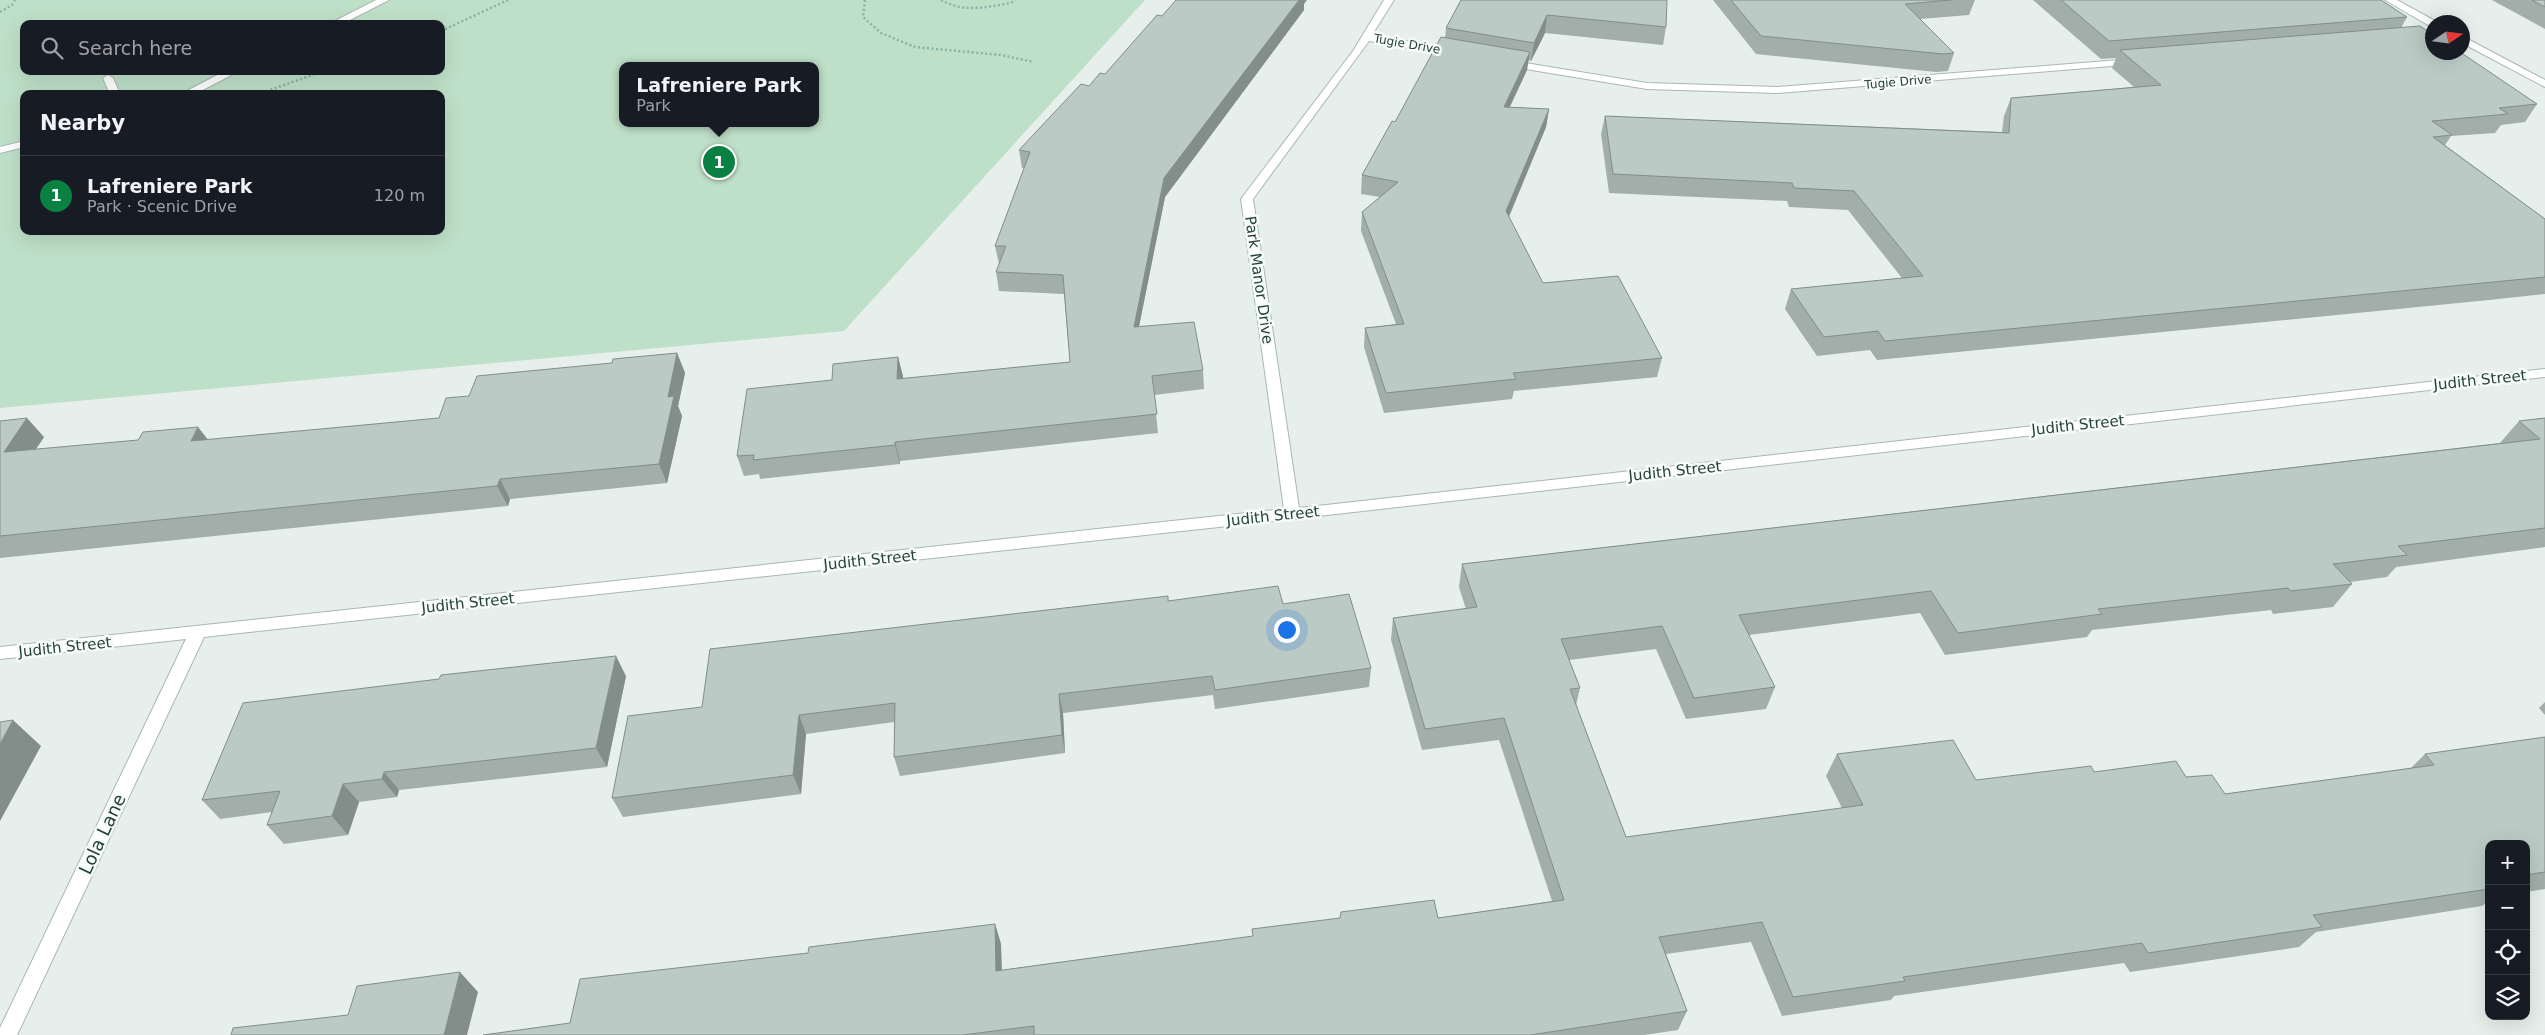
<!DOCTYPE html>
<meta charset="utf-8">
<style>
:root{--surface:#171b24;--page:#242831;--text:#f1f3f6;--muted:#9ea1a6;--line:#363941;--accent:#0b8043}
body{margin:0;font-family:"DejaVu Sans",sans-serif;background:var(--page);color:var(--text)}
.controls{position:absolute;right:15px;bottom:15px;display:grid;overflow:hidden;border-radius:10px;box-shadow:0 5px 20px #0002}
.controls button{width:45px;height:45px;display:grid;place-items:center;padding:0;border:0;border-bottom:1px solid var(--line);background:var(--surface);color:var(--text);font:25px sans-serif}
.compass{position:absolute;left:2425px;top:15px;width:45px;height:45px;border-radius:50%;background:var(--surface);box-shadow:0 5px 20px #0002;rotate:77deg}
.you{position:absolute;left:1286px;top:629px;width:18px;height:18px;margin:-12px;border:4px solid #fff;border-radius:50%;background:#1a73e8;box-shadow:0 0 0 8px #1a73e833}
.badge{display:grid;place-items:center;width:32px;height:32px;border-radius:50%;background:var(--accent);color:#fff;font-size:16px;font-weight:700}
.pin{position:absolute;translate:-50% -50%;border:2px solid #fff;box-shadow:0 1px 5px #0006}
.popup{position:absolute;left:619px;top:62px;width:200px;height:65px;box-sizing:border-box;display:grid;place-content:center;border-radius:10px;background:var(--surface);filter:drop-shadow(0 1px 4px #0005);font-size:16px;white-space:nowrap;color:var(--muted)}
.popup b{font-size:19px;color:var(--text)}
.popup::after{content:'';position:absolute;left:50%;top:100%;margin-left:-10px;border:10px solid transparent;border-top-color:var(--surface)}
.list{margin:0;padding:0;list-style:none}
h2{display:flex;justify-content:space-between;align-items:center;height:65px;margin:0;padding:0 20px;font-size:21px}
h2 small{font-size:16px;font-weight:400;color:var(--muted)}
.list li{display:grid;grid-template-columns:32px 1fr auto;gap:15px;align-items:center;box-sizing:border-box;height:80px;padding:0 20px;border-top:1px solid var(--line)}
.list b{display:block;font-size:19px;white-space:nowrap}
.list p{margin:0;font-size:16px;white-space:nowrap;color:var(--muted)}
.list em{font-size:16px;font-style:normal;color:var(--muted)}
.icon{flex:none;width:28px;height:28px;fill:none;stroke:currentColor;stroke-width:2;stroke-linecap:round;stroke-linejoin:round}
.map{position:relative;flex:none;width:2545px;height:1035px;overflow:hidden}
.search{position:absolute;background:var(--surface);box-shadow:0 5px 20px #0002;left:20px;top:20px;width:425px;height:55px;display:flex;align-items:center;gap:12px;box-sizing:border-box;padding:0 18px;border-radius:10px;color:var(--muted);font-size:19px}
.panel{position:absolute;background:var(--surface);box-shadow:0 5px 20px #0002;left:20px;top:90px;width:425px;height:145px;border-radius:10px}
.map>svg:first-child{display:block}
</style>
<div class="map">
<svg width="2545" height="1035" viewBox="0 0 2545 1035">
<rect width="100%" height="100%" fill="#e6efeb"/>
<path fill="#bfe0c8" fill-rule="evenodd" d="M0 0H1145L844 331 0 408ZM24 24H441V71H24ZM623 66H815V123H623ZM24 94H441V231H24Z"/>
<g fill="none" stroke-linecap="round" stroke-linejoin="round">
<g stroke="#a8b8b2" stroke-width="2">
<polygon id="lane" points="108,75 113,78 120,94 110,94 103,78"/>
</g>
<g stroke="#a8b8b2" stroke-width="2">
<g id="street">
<polygon points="376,0 389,0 342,24 329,24"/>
<polygon points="1384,0 1394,0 1372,35 1454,50 1459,53 1454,56 1369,41 1253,199 1299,508 2545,369 2545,377 1292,519 204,637 17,1035 0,1035 0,1028 186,639 0,659 0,647 1284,509 1241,199 1353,51"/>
<polygon points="2385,0 2397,0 2437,22 2432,22 2432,26 2428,25"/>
<polygon points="2462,36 2545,80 2545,87 2462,43"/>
<polygon points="2132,59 2137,62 2136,64 1777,93 1647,89 1508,66 1503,63 1508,60 1647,83 1777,87"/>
<polygon points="225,71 239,71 195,94 181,94"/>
<polygon points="24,141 24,147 0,153 0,147"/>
</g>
</g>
<g stroke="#86b3a5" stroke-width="2.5" stroke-dasharray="2 2.5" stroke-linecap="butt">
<polyline points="865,0 863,17 881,33 915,47 1001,55 1034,62"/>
<path d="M941 0C963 13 987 7 1011 3L1015 0"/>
<polyline points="0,12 12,5 15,0"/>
<polyline points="441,31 508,0"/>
<polyline points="262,93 323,71"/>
</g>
<use href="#lane" fill="#fff" fill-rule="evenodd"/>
<use href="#street" fill="#fff" fill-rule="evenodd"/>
</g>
<g fill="#a1aea9">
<polygon points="1461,0 1666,27 1663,45 1545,33 1531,61 1528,60 1527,70 1510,107 1549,109 1546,127 1509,217 1543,283 1662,358 1657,377 1514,391 1512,399 1384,413 1364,347 1365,328 1396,324 1361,231 1362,212 1380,197 1361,194 1362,175 1395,122 1445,38 1446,28"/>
<polygon points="1713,0 1975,0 1969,15 1920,19 1954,53 1948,71 1936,72 1756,54"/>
<polygon points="2033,0 2381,0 2407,17 2401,28 2537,104 2525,122 2501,125 2495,133 2451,136 2445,145 2545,219 2545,294 2489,300 1877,360 1870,350 1817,356 1785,309 1791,289 1902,278 1848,210 1789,207 1787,201 1609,193 1601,134 1605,116 2002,132 2004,116 2011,98 2134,87 2112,68 2116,58 2101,59"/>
<polygon points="2492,0 2545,0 2545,29"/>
<polygon points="1304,4 1304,10 1165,197 1139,327 1203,370 1204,389 1154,395 1158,433 900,461 900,464 760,479 759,474 744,476 737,456 832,380 898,357 903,379 1070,362 1064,294 999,291 996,272 999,264 995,246 1024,168 1022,168 1019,150 1089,86 1105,74 1162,16"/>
<polygon points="677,353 685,373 678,406 682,416 667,483 510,499 508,506 0,558 0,421 44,437 36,449 208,440 439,418 469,396 612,363"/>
<polygon points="2545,418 2545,547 2396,567 2387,577 2350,582 2352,584 2333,607 2273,614 2271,610 2092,630 2087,637 1945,655 1920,613 1749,635 1775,687 1766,709 1686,719 1656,649 1569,660 1580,688 1576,705 1626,837 1842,808 1826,776 1837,754 1976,780 2094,772 2186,777 2225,794 2411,768 2425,754 2545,737 2545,889 2526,892 2526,844 2489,844 2489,901 2482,906 2316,932 2299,947 2130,972 2124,963 1894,996 1891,1000 1782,1016 1751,942 1666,954 1687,1011 1678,1030 1644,1035 483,1035 570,1023 808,953 995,924 1001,944 1002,970 1253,936 1252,929 1438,918 1552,901 1499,740 1422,750 1391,640 1393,618 1466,609 1459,587 1462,564 2500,443 2519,421"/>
<polygon points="1168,601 1283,604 1371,668 1369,687 1215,709 1213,695 1063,713 1065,753 900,776 894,757 894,722 806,734 801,794 623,817 612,798 702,707"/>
<polygon points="626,676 607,767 399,790 397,797 359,802 348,835 284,844 267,825 272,812 220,819 202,800"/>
<polygon points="2545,702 2545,715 2539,708"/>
</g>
<g fill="#838d89">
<polygon points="1299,0 1307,0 1304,4 1304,10 1165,197 1135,346 1134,327 1164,178"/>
<polygon points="1547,15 1545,33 1531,61 1534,43"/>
<polygon points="1530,52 1527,70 1501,125 1504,107"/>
<polygon points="1549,109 1546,127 1503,230 1506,211"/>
<polygon points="677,353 685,373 678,406 682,416 667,483 659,464 668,397"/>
<polygon points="898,357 903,376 902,398 897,379"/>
<polygon points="27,418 44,437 21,471 4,452"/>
<polygon points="198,427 213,446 191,441"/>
<polygon points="895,442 900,461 900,464 895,445"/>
<polygon points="500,479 510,499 508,506 497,486"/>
<polygon points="616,656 626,676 607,767 596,748"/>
<polygon points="1059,694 1063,713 1065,753 1062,735"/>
<polygon points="799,715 806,734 801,794 793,775"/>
<polygon points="13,720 41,746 0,821 0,744"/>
<polygon points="384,772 399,790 397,797 382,779"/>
<polygon points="343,784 359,802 348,835 332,816"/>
<polygon points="995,924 1001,944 1002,991 996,971"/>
<polygon points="460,972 478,992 467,1035 444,1035"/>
</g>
<g fill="#bbcac4" stroke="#838d89">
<polygon points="1176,0 1299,0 1164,178 1134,327 1194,322 1203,370 1152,376 1157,414 895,442 895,445 753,460 754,455 737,456 747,389 832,380 833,364 898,357 897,379 1070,362 1063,275 996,272 1006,246 995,246 1030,152 1019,150 1081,84 1089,86 1100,73 1105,74 1157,15 1162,16"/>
<polygon points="1461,0 1667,0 1666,27 1547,15 1534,43 1446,28"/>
<polygon points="1731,0 1951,0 1905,4 1954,53 1943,54 1761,36"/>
<polygon points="2061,0 2381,0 2407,17 2109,41"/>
<polygon points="2532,0 2545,0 2545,7"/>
<polygon points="2420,26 2432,34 2432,52 2460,52 2537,104 2499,108 2508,114 2432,121 2452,135 2433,137 2545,219 2545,277 1885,341 1878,331 1824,337 1791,289 1923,276 1854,191 1794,188 1792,183 1613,174 1605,116 2009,133 2011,98 2161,85 2120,50"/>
<polygon points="1441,37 1530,52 1504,107 1549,109 1506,211 1543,283 1618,276 1662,358 1513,373 1516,379 1386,393 1365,328 1404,324 1362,212 1398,182 1362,175 1392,121 1395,122"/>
<polygon points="677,353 668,397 674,396 659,464 500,479 497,486 0,536 0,421 27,418 4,452 138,440 143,432 198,427 191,441 439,418 446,398 469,396 477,376 612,363 613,359"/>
<polygon points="2545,418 2545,528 2398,546 2407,555 2333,564 2352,584 2291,591 2288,588 2098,609 2102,614 1958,633 1931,591 1739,615 1775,687 1694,698 1662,626 1561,639 1580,688 1570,689 1626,837 1863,805 1837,754 1953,740 1976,780 2091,766 2094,772 2176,761 2186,777 2212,775 2225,794 2434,765 2425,754 2545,737 2545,872 2526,875 2526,844 2489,844 2489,889 2313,915 2322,927 2148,953 2142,943 1903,977 1905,981 1793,997 1762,922 1659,937 1687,1011 1530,1035 1034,1035 1034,1026 962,1035 483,1035 570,1023 580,979 808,953 809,947 995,924 996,971 1253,936 1252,929 1340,918 1341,912 1434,900 1438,918 1564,900 1504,718 1425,729 1393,618 1477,607 1462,564 2540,439 2519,421"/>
<polygon points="1278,586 1283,604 1349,594 1371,668 1215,690 1212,676 1059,694 1062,735 894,757 895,703 799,715 793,775 612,798 628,716 702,707 710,649 1168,596 1168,601"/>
<polygon points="616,656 596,748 384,772 382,779 343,784 332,816 267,825 280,791 202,800 243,703 439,679 441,675"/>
<polygon points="13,720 0,744 0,722"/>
<polygon points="460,972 444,1035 231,1035 233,1028 348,1015 357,986"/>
</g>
<g text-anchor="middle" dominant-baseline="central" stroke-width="5" stroke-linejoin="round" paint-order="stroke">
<g font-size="12" fill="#24423a" stroke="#f7fbf9">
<text transform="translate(1407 44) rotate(10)">Tugie Drive</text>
<text transform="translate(1898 82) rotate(-5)">Tugie Drive</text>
</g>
<g font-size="15" fill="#24423a" stroke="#f7fbf9">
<text transform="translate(1259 280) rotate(82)">Park Manor Drive</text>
<text transform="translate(2480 380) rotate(-6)">Judith Street</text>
<text transform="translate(2078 425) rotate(-6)">Judith Street</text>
<text transform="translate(1675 471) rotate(-6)">Judith Street</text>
<text transform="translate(1273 516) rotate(-6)">Judith Street</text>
<text transform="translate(870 560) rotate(-6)">Judith Street</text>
<text transform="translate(468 603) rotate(-6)">Judith Street</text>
<text transform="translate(65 647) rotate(-6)">Judith Street</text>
</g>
<g font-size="18" fill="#24423a" stroke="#f7fbf9">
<text transform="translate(102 834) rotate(-65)">Lola Lane</text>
</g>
</g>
</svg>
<div class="controls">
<button>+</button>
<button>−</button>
<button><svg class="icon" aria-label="locate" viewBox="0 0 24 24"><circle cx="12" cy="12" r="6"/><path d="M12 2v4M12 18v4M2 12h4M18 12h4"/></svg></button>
<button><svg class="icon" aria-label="layers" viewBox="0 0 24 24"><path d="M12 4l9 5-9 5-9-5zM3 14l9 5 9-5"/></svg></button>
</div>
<svg class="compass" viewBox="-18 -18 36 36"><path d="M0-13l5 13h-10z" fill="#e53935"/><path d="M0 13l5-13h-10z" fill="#9ea1a6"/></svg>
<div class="you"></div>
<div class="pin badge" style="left:719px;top:162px">1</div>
<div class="popup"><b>Lafreniere Park</b>Park</div>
<div class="search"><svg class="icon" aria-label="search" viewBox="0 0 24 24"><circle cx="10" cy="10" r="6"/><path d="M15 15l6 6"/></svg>Search here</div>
<section class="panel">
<h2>Nearby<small></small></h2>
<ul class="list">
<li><span class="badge">1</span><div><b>Lafreniere Park</b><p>Park · Scenic Drive</p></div><em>120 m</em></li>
</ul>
</section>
</div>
